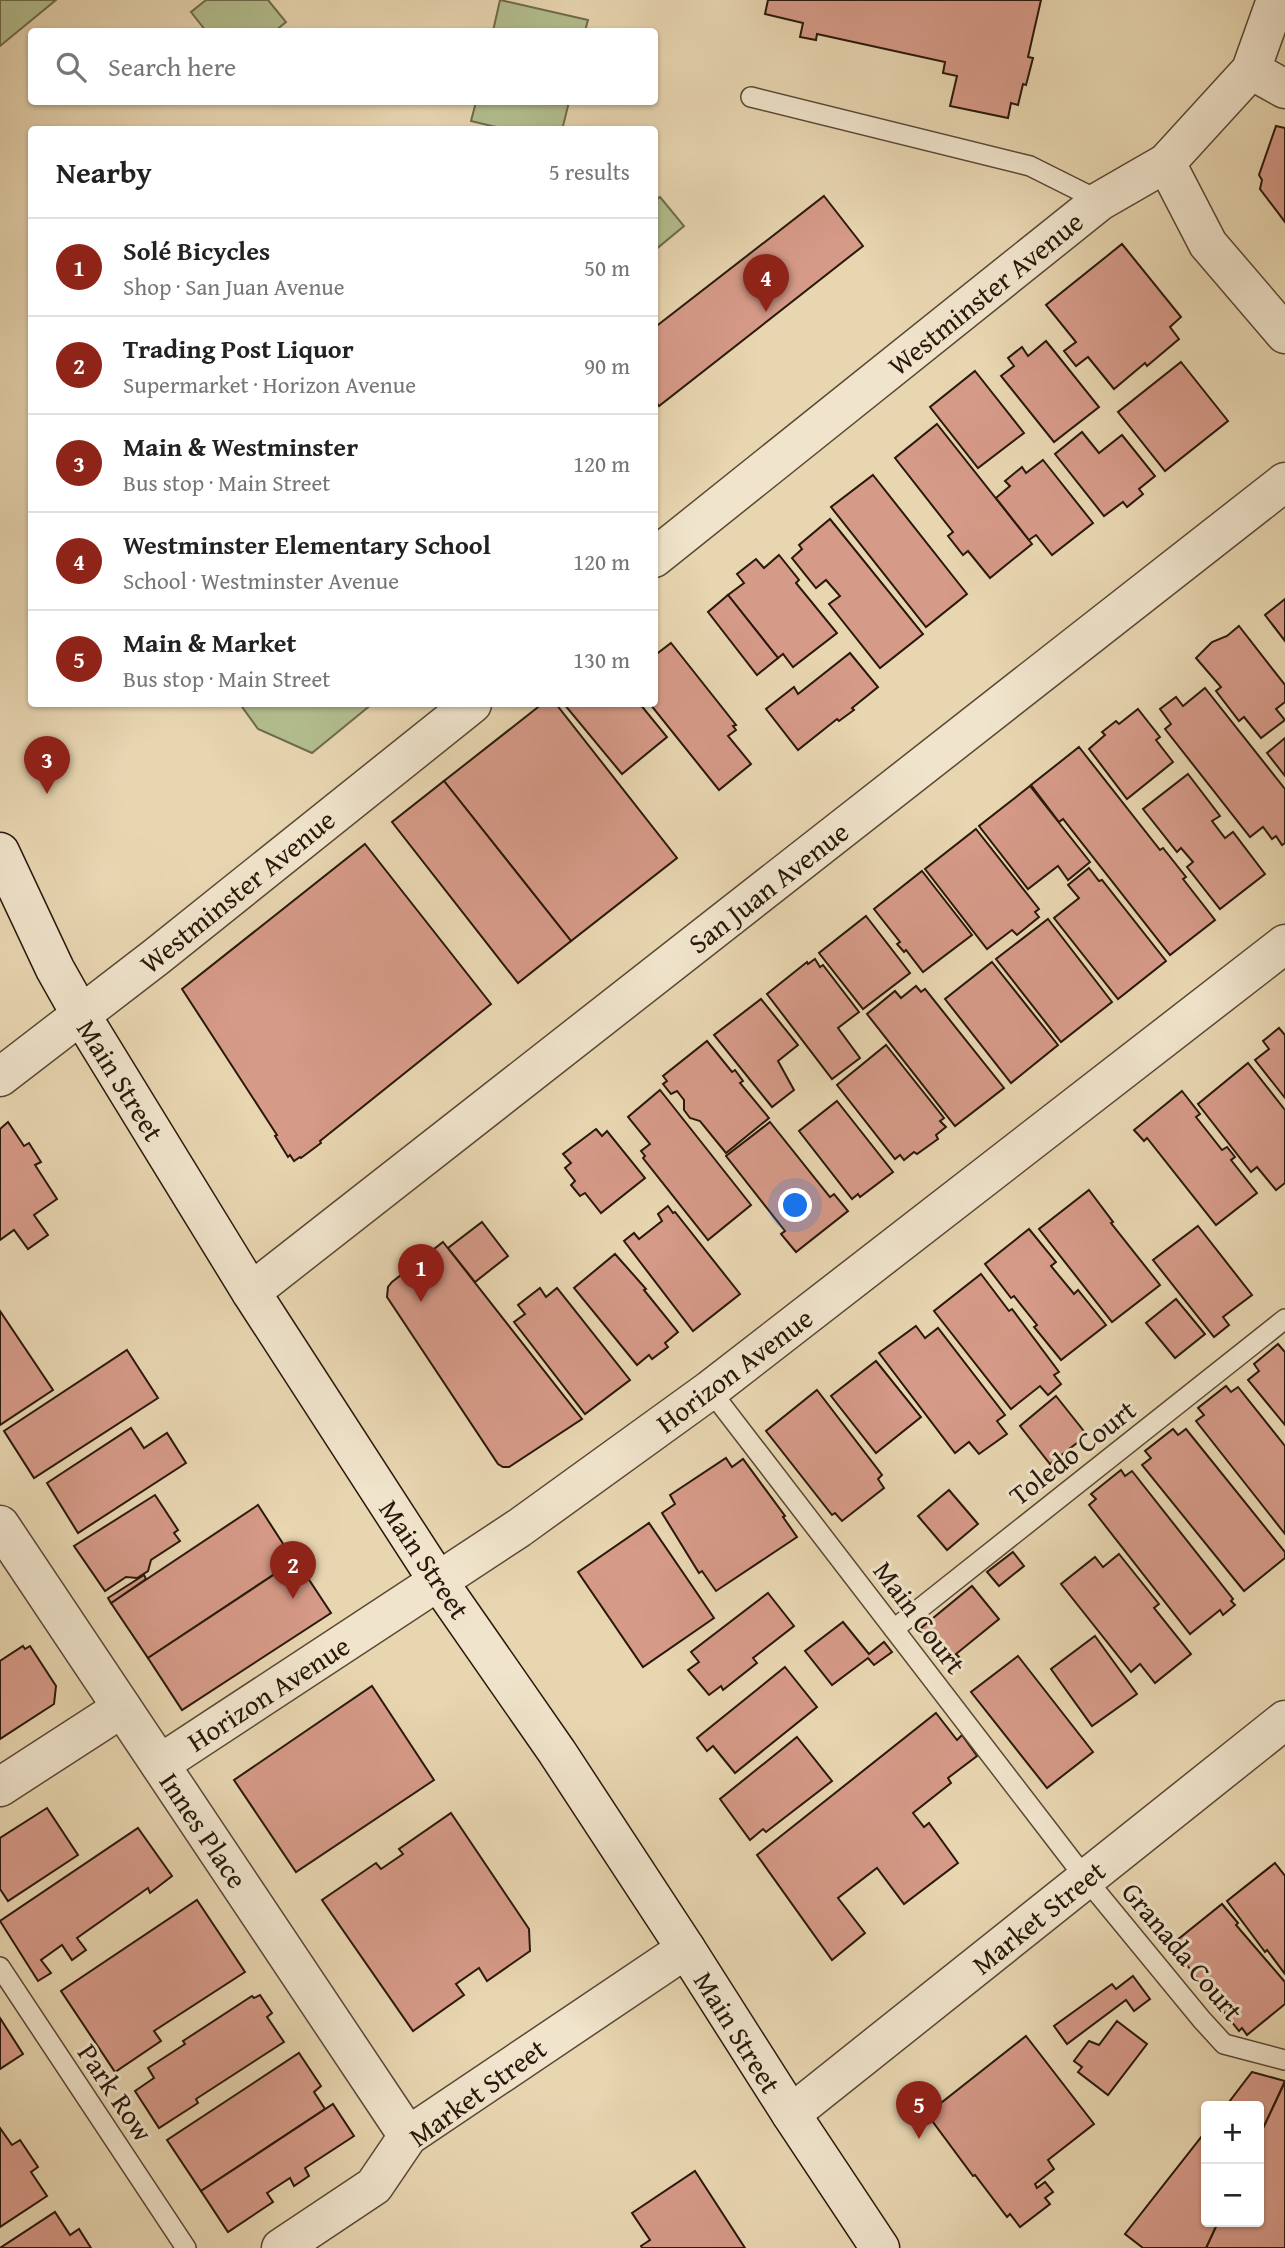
<!DOCTYPE html>
<meta charset="utf-8">
<style>
:root{--surface:#fff;--page:#f2f2f2;--text:#222;--muted:#767676;--line:#e0e0e0;--accent:#8f2418}
body{margin:0;font-family:"Gentium Book Plus",serif;background:var(--page);color:var(--text)}
.controls{position:absolute;right:21px;bottom:21px;display:grid;overflow:hidden;border-radius:7px;box-shadow:0 2px 5px #0004}
.controls button{width:63px;height:63px;display:grid;place-items:center;padding:0;border:0;border-bottom:2px solid var(--line);background:var(--surface);color:var(--text);font:35px sans-serif}
.you{position:absolute;left:796px;top:1206px;width:24px;height:24px;margin:-18px;border:5px solid #fff;border-radius:50%;background:#1a73e8;box-shadow:0 0 0 10px #1a73e833}
.badge{display:grid;place-items:center;width:46px;height:46px;border-radius:50%;background:var(--accent);color:#fff;font-size:23px;font-weight:700}
.pin{position:absolute;translate:-50% -58px;filter:drop-shadow(0 2px 4px #0008)}
.pin::after{content:'';position:absolute;top:37px;width:24px;height:21px;background:inherit;clip-path:polygon(0 0,100% 0,50% 100%)}
.list{margin:0;padding:0;list-style:none}
h2{display:flex;justify-content:space-between;align-items:center;height:91px;margin:0;padding:0 28px;font-size:30px}
h2 small{font-size:23px;font-weight:400;color:var(--muted)}
.list li{display:grid;grid-template-columns:46px 1fr auto;gap:21px;align-items:center;box-sizing:border-box;height:98px;padding:0 28px;border-top:2px solid var(--line)}
.list b{display:block;font-size:26px;white-space:nowrap}
.list p{margin:0;font-size:23px;white-space:nowrap;color:var(--muted)}
.list em{font-size:23px;font-style:normal;color:var(--muted)}
.icon{flex:none;width:38px;height:38px;fill:none;stroke:currentColor;stroke-width:2;stroke-linecap:round;stroke-linejoin:round}
.map{position:relative;flex:none;width:1285px;height:2248px;overflow:hidden}
.search{position:absolute;background:var(--surface);box-shadow:0 2px 5px #0004;left:28px;top:28px;width:630px;height:77px;display:flex;align-items:center;gap:18px;box-sizing:border-box;padding:0 24px;border-radius:7px;color:var(--muted);font-size:26px}
.panel{position:absolute;background:var(--surface);box-shadow:0 2px 5px #0004;left:28px;top:126px;width:630px;height:581px;border-radius:7px}
.map>svg:first-child{display:block}
</style>
<div class="map">
<svg width="1285" height="2248" viewBox="0 0 1285 2248">
<rect width="100%" height="100%" fill="#e8d6b1"/>
<filter id="stains"><feTurbulence type="fractalNoise" baseFrequency=".00286" numOctaves="4"/><feColorMatrix values="0 0 0 0 .2 0 0 0 0 .09 0 0 0 0 .02 0 0 0 .5 -.17"/></filter>
<radialGradient id="worn" r=".72"><stop offset=".6" stop-color="#630" stop-opacity="0"/><stop offset="1" stop-color="#630" stop-opacity=".3"/></radialGradient>
<g fill="#b3be8e" stroke="#6e6b4c" stroke-width="2">
<polygon points="0,0 56,0 0,46"/>
<polygon points="206,0 268,0 286,22 275,31 206,31 191,12"/>
<polygon points="500,0 588,20 585,31 493,31"/>
<polygon points="476,102 569,102 562,130 504,129 471,121"/>
<polygon points="660,197 684,226 655,250 655,201"/>
<polygon points="240,704 372,704 312,753 258,729"/>
</g>
<g fill="#d69a88" stroke="#29180a" stroke-width="2">
<polygon points="768,0 1041,0 1028,57 1033,58 1026,85 1023,84 1018,105 1011,103 1008,118 950,106 957,76 943,73 945,62 817,34 816,40 800,37 803,23 765,14"/>
<polygon points="1276,126 1285,128 1285,222 1260,189 1262,180 1259,175"/>
<polygon points="824,196 863,246 659,406 654,400 654,328"/>
<polygon points="1122,244 1181,317 1170,327 1179,339 1147,366 1145,363 1114,389 1088,357 1076,366 1064,351 1076,342 1046,305"/>
<polygon points="1046,341 1099,407 1054,442 1001,376 1014,366 1008,358 1022,347 1028,356"/>
<polygon points="1181,362 1228,421 1165,471 1118,412"/>
<polygon points="975,371 1024,433 978,468 930,407"/>
<polygon points="937,424 1032,544 990,578 968,551 963,555 948,536 953,532 895,458"/>
<polygon points="1082,432 1099,453 1122,435 1155,476 1139,489 1143,494 1127,507 1123,502 1104,516 1055,454"/>
<polygon points="1043,460 1093,523 1052,555 1036,535 1029,540 996,498 1010,486 1005,481 1022,467 1026,473"/>
<polygon points="873,475 967,594 926,627 831,507"/>
<polygon points="830,519 923,634 880,668 829,604 840,596 826,580 816,588 792,558 802,549 799,545"/>
<polygon points="779,555 799,580 796,583 837,633 793,667 783,654 778,658 728,595 744,583 737,574 756,559 764,568"/>
<polygon points="728,595 778,658 757,675 708,612"/>
<polygon points="1285,599 1285,641 1265,615"/>
<polygon points="1239,626 1285,685 1285,702 1276,709 1285,720 1261,738 1244,717 1239,721 1216,691 1221,687 1196,658 1212,642 1227,636"/>
<polygon points="671,643 736,725 733,726 736,730 728,736 751,764 719,790 650,704 654,704 654,656"/>
<polygon points="850,653 878,687 852,708 854,710 839,721 837,719 798,750 766,709 794,687 798,694"/>
<polygon points="1205,688 1285,789 1285,843 1282,845 1276,836 1272,839 1263,827 1250,837 1165,729 1171,724 1160,709 1176,697 1183,706"/>
<polygon points="542,704 556,704 677,858 571,941 444,781"/>
<polygon points="564,704 640,704 667,737 622,774"/>
<polygon points="1138,709 1160,737 1156,740 1173,762 1127,799 1089,749 1105,735 1102,732 1116,721 1119,724"/>
<polygon points="1285,738 1285,776 1267,753"/>
<polygon points="1079,747 1160,850 1163,848 1186,877 1183,879 1215,920 1170,955 1063,819 1059,822 1031,785"/>
<polygon points="1188,774 1220,816 1212,821 1225,838 1233,832 1265,874 1220,909 1187,867 1193,862 1181,848 1177,852 1143,809"/>
<polygon points="444,781 571,941 518,983 392,822"/>
<polygon points="1030,786 1090,862 1068,880 1058,866 1028,889 979,826"/>
<polygon points="976,829 1039,909 1035,912 1039,917 1017,935 1012,930 987,949 925,869"/>
<polygon points="365,844 491,1004 320,1141 321,1143 301,1158 300,1157 294,1161 290,1155 288,1157 275,1136 277,1135 182,989"/>
<polygon points="1089,868 1099,881 1102,880 1166,961 1118,999 1054,918 1079,898 1068,885"/>
<polygon points="922,871 972,935 923,972 906,950 904,952 897,944 900,942 874,909"/>
<polygon points="866,916 910,973 863,1009 819,953"/>
<polygon points="1048,919 1112,1002 1061,1042 996,959"/>
<polygon points="815,959 820,967 823,965 859,1012 838,1028 860,1058 832,1079 767,994 807,962 808,964"/>
<polygon points="992,962 1058,1045 1011,1083 945,999"/>
<polygon points="916,986 921,992 925,989 1004,1088 955,1126 867,1014 895,991 901,998"/>
<polygon points="761,999 798,1045 778,1061 794,1090 772,1107 714,1035"/>
<polygon points="1279,1028 1285,1035 1285,1098 1255,1060 1269,1049 1263,1041"/>
<polygon points="707,1041 732,1072 735,1070 743,1081 740,1083 769,1118 726,1153 700,1121 690,1118 684,1110 684,1100 677,1091 671,1094 663,1084 667,1081 663,1076"/>
<polygon points="886,1045 944,1118 940,1121 946,1127 936,1135 938,1139 917,1154 914,1152 904,1160 900,1155 895,1159 837,1085"/>
<polygon points="1248,1063 1285,1110 1285,1183 1276,1190 1257,1167 1251,1172 1198,1104"/>
<polygon points="660,1090 751,1205 708,1240 643,1158 645,1156 641,1151 650,1144 628,1117"/>
<polygon points="1182,1091 1200,1114 1196,1117 1222,1150 1227,1147 1235,1157 1231,1160 1257,1193 1216,1225 1147,1138 1144,1141 1134,1130"/>
<polygon points="837,1101 893,1172 860,1197 858,1194 852,1199 799,1131"/>
<polygon points="8,1122 24,1146 29,1143 41,1162 35,1165 57,1199 34,1215 48,1235 28,1249 14,1230 0,1240 0,1129"/>
<polygon points="770,1122 830,1197 834,1194 848,1211 796,1252 781,1234 785,1231 726,1156"/>
<polygon points="596,1129 602,1136 607,1131 645,1178 601,1213 585,1193 580,1196 571,1185 575,1181 565,1168 571,1163 563,1154"/>
<polygon points="1089,1190 1113,1222 1111,1223 1160,1285 1112,1322 1039,1229"/>
<polygon points="668,1206 673,1213 675,1212 740,1294 693,1331 624,1241 634,1233 639,1239 662,1221 658,1214"/>
<polygon points="482,1222 508,1256 475,1282 448,1248"/>
<polygon points="1198,1226 1252,1295 1223,1317 1229,1325 1214,1337 1153,1260"/>
<polygon points="1029,1229 1056,1262 1051,1266 1074,1294 1078,1290 1106,1325 1061,1360 1034,1327 1037,1325 1014,1296 1011,1298 985,1264"/>
<polygon points="443,1242 582,1419 509,1467 503,1467 498,1464 387,1297 388,1287 392,1282"/>
<polygon points="615,1254 646,1289 644,1290 678,1332 665,1343 668,1347 652,1359 649,1355 637,1365 574,1288"/>
<polygon points="981,1274 1009,1311 1012,1309 1059,1372 1054,1375 1061,1384 1048,1395 1040,1386 1011,1409 934,1311"/>
<polygon points="540,1288 546,1297 557,1288 630,1380 585,1414 514,1322 525,1314 518,1305"/>
<polygon points="1176,1299 1205,1334 1175,1358 1146,1323"/>
<polygon points="0,1311 53,1390 0,1425"/>
<polygon points="916,1326 925,1338 938,1328 1005,1415 997,1421 1007,1434 979,1454 969,1442 955,1453 879,1353"/>
<polygon points="1278,1344 1285,1352 1285,1425 1248,1380 1259,1371 1254,1364"/>
<polygon points="127,1350 158,1398 34,1478 4,1431"/>
<polygon points="876,1361 921,1417 876,1453 831,1396"/>
<polygon points="1226,1386 1231,1392 1238,1387 1285,1446 1285,1534 1196,1421 1204,1415 1198,1408"/>
<polygon points="817,1390 882,1475 878,1479 884,1488 842,1521 835,1513 832,1515 766,1431"/>
<polygon points="1056,1396 1087,1435 1050,1464 1020,1426"/>
<polygon points="131,1428 144,1448 167,1433 186,1463 78,1533 47,1483"/>
<polygon points="1173,1429 1178,1435 1186,1429 1285,1552 1285,1558 1244,1591 1142,1465 1151,1458 1145,1451"/>
<polygon points="726,1458 732,1467 743,1459 785,1516 783,1517 797,1537 716,1591 702,1571 699,1573 662,1513 675,1504 670,1495"/>
<polygon points="1121,1470 1125,1476 1132,1471 1233,1599 1231,1601 1235,1605 1223,1615 1220,1610 1190,1634 1089,1505 1096,1499 1091,1494"/>
<polygon points="949,1490 978,1524 947,1550 918,1516"/>
<polygon points="155,1495 178,1530 174,1533 180,1541 151,1560 148,1571 137,1578 126,1577 105,1591 74,1546"/>
<polygon points="258,1505 291,1556 292,1554 296,1560 148,1658 111,1603"/>
<polygon points="649,1523 714,1618 643,1667 578,1572"/>
<polygon points="1013,1552 1024,1566 999,1586 987,1572"/>
<polygon points="1119,1554 1159,1604 1154,1608 1191,1654 1155,1683 1140,1664 1131,1672 1061,1584 1095,1557 1103,1567"/>
<polygon points="296,1560 331,1613 182,1710 148,1658"/>
<polygon points="144,1575 146,1579 111,1603 108,1598"/>
<polygon points="972,1586 999,1619 956,1654 959,1657 952,1663 949,1658 947,1660 921,1628"/>
<polygon points="768,1593 794,1626 753,1658 757,1663 723,1690 721,1686 709,1695 688,1670 699,1662 691,1652"/>
<polygon points="843,1622 869,1654 884,1642 892,1652 874,1665 868,1658 832,1685 805,1651"/>
<polygon points="1095,1636 1137,1694 1092,1726 1051,1669"/>
<polygon points="23,1646 25,1649 30,1646 56,1686 54,1704 0,1739 0,1661"/>
<polygon points="1018,1656 1093,1752 1047,1788 971,1692"/>
<polygon points="785,1667 817,1707 735,1773 713,1746 707,1751 697,1738"/>
<polygon points="372,1686 434,1780 296,1872 234,1780"/>
<polygon points="936,1713 957,1740 962,1735 977,1756 948,1778 951,1783 913,1813 924,1827 929,1823 958,1863 904,1904 877,1868 838,1898 865,1933 832,1960 757,1855"/>
<polygon points="797,1737 832,1781 766,1832 763,1829 750,1840 720,1799"/>
<polygon points="47,1808 78,1855 8,1901 0,1889 0,1838"/>
<polygon points="451,1813 529,1929 530,1951 487,1981 479,1968 456,1984 464,1995 413,2031 322,1900 376,1863 381,1869 403,1854 399,1849"/>
<polygon points="138,1828 172,1876 150,1893 148,1888 77,1938 86,1950 72,1960 62,1945 41,1960 51,1973 38,1981 0,1921"/>
<polygon points="1275,1863 1285,1876 1285,1974 1267,1950 1265,1952 1227,1901"/>
<polygon points="197,1900 245,1972 154,2031 161,2041 115,2072 61,1991"/>
<polygon points="1222,1904 1238,1923 1236,1925 1285,1982 1285,2004 1247,2035 1242,2028 1239,2031 1171,1945"/>
<polygon points="1133,1976 1150,1999 1134,2011 1126,2000 1067,2044 1054,2026 1112,1984 1116,1989"/>
<polygon points="260,1995 272,2013 267,2017 284,2042 196,2099 198,2103 159,2128 135,2091 154,2078 148,2068 185,2044 183,2041 252,1996 254,1998"/>
<polygon points="0,2018 23,2054 0,2069"/>
<polygon points="1117,2021 1147,2044 1108,2095 1078,2072 1082,2067 1074,2061 1089,2041 1099,2045"/>
<polygon points="1026,2036 1094,2124 1048,2160 1054,2169 1035,2184 1037,2188 1045,2182 1053,2192 1045,2198 1050,2204 1020,2227 1010,2214 1007,2217 975,2175 973,2176 927,2114"/>
<polygon points="299,2053 321,2086 314,2092 325,2109 201,2191 167,2140"/>
<polygon points="1252,2072 1285,2081 1259,2137 1259,2106 1226,2106"/>
<polygon points="1285,2082 1285,2248 1206,2248 1218,2222 1259,2222 1259,2137"/>
<polygon points="333,2104 354,2136 305,2168 309,2176 294,2186 290,2178 267,2193 273,2202 228,2232 201,2191"/>
<polygon points="0,2128 12,2145 20,2140 38,2167 31,2172 47,2196 0,2227"/>
<polygon points="1206,2131 1206,2222 1218,2222 1206,2248 1143,2248 1125,2234"/>
<polygon points="695,2171 745,2248 642,2248 641,2246 650,2240 632,2213"/>
<polygon points="55,2212 70,2235 79,2229 91,2248 0,2248"/>
</g>
<g fill="none" stroke-linecap="round" stroke-linejoin="round">
<g stroke="#594834" stroke-width="22">
<g id="lane">
<polyline points="751,97 1030,166 1100,201"/>
<polyline points="710,1390 1086,1879 1202,2020 1224,2044 1285,2060"/>
<polyline points="894,1629 1285,1319"/>
<polyline points="0,1967 186,2248"/>
</g>
</g>
<g stroke="#594834" stroke-width="41">
<g id="street">
<polyline points="1251,70 1285,89"/>
<polyline points="1166,163 1208,244 1285,334"/>
<polyline points="654,558 1100,201 1166,163 1251,70 1276,0"/>
<polyline points="0,1077 156,957 472,704"/>
<polyline points="251,1292 1285,482"/>
<polyline points="0,1525 408,2136"/>
<polyline points="160,1764 519,1528 710,1390 1285,944"/>
<polyline points="0,1787 122,1708"/>
<polyline points="791,2114 1285,1720"/>
<polyline points="281,2248 374,2186 408,2136 686,1949"/>
</g>
</g>
<g stroke="#29180a" stroke-width="41">
<polyline id="secondary" points="0,852 55,969 81,1015 251,1292 438,1581 557,1752 686,1949 791,2114 880,2248"/>
</g>
<use href="#lane" stroke="#f0e4cc" stroke-width="19"/>
<use href="#street" stroke="#f0e4cc" stroke-width="38"/>
<use href="#secondary" stroke="#f0e4cc" stroke-width="38"/>
</g>
<g text-anchor="middle" dominant-baseline="central" stroke-width="6" stroke-linejoin="round" paint-order="stroke">
<g font-size="28" fill="#29180a" stroke="#f0e4cc">
<text transform="translate(985 293) rotate(-39)">Westminster Avenue</text>
<text transform="translate(768 887) rotate(-38)">San Juan Avenue</text>
<text transform="translate(237 891) rotate(-39)">Westminster Avenue</text>
<text transform="translate(121 1080) rotate(58)">Main Street</text>
<text transform="translate(734 1370) rotate(-37)">Horizon Avenue</text>
<text transform="translate(1072 1452) rotate(-38)">Toledo Court</text>
<text transform="translate(425 1559) rotate(56)">Main Street</text>
<text transform="translate(920 1617) rotate(53)">Main Court</text>
<text transform="translate(268 1693) rotate(-33)">Horizon Avenue</text>
<text transform="translate(204 1830) rotate(56)">Innes Place</text>
<text transform="translate(1038 1917) rotate(-39)">Market Street</text>
<text transform="translate(1183 1951) rotate(50)">Granada Court</text>
<text transform="translate(738 2032) rotate(58)">Main Street</text>
<text transform="translate(116 2092) rotate(56)">Park Row</text>
<text transform="translate(477 2092) rotate(-36)">Market Street</text>
</g>
</g>
<rect width="100%" height="100%" filter="url(#stains)"/>
<rect width="100%" height="100%" fill="url(#worn)"/>
</svg>
<div class="controls">
<button>+</button>
<button>−</button>
</div>
<div class="you"></div>
<div class="pin badge" style="left:421px;top:1302px">1</div>
<div class="pin badge" style="left:293px;top:1599px">2</div>
<div class="pin badge" style="left:47px;top:794px">3</div>
<div class="pin badge" style="left:766px;top:312px">4</div>
<div class="pin badge" style="left:919px;top:2139px">5</div>
<div class="search"><svg class="icon" aria-label="search" viewBox="0 0 24 24"><circle cx="10" cy="10" r="6"/><path d="M15 15l6 6"/></svg>Search here</div>
<section class="panel">
<h2>Nearby<small>5 results</small></h2>
<ul class="list">
<li><span class="badge">1</span><div><b>Solé Bicycles</b><p>Shop · San Juan Avenue</p></div><em>50 m</em></li>
<li><span class="badge">2</span><div><b>Trading Post Liquor</b><p>Supermarket · Horizon Avenue</p></div><em>90 m</em></li>
<li><span class="badge">3</span><div><b>Main &amp; Westminster</b><p>Bus stop · Main Street</p></div><em>120 m</em></li>
<li><span class="badge">4</span><div><b>Westminster Elementary School</b><p>School · Westminster Avenue</p></div><em>120 m</em></li>
<li><span class="badge">5</span><div><b>Main &amp; Market</b><p>Bus stop · Main Street</p></div><em>130 m</em></li>
</ul>
</section>
</div>
